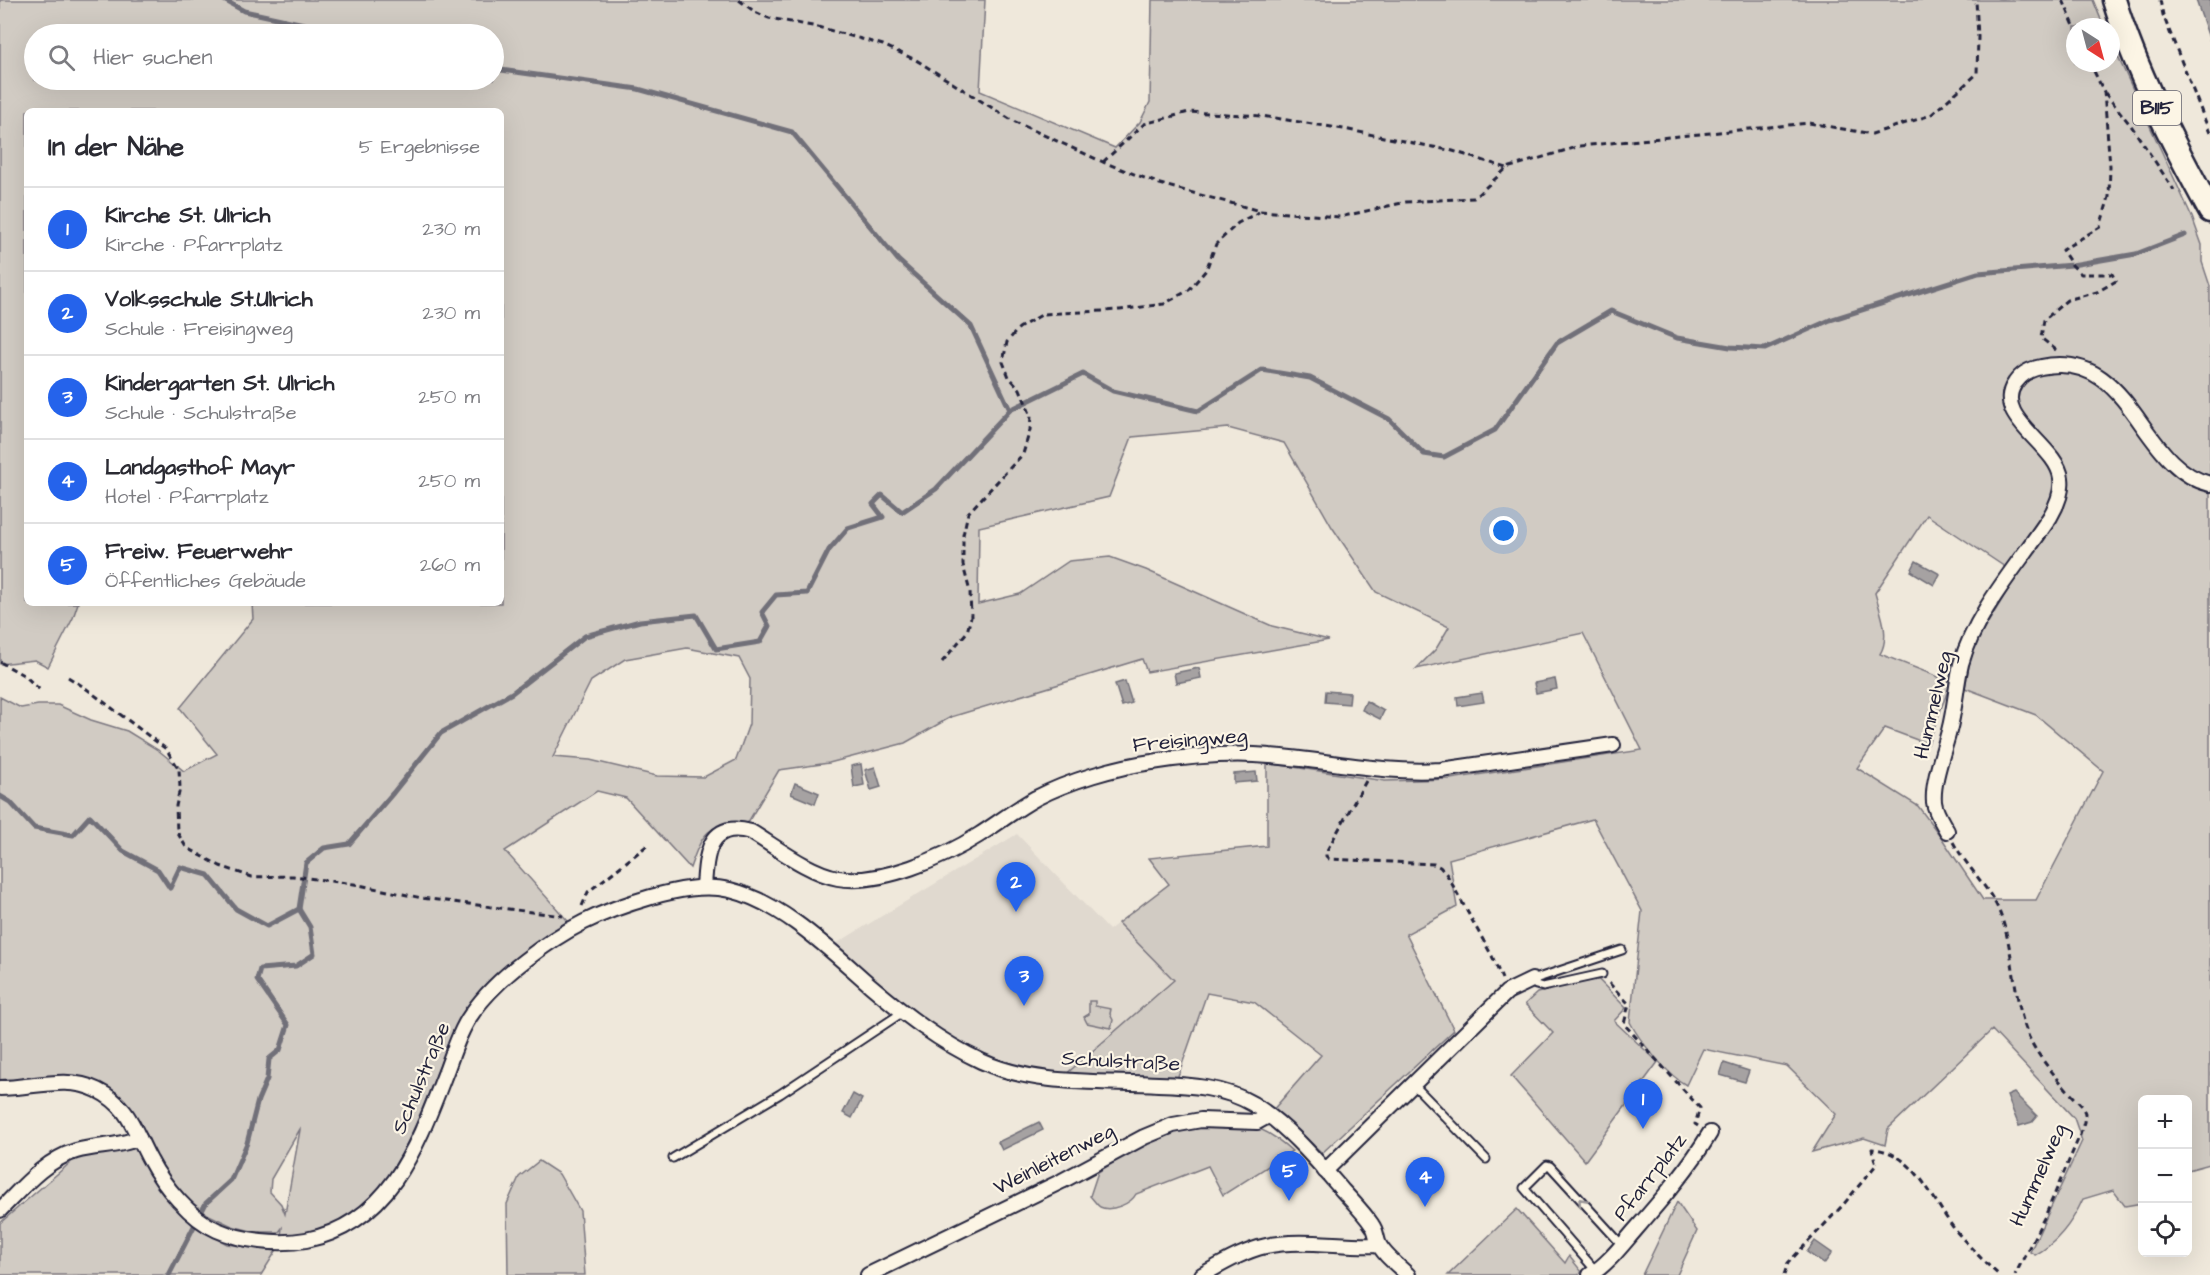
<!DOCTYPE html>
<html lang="de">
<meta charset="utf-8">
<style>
:root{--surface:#fff;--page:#f7f7f7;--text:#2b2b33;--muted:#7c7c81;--line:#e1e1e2;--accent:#2563eb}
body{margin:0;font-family:"Architects Daughter",sans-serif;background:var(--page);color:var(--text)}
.controls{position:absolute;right:18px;bottom:18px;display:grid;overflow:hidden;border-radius:9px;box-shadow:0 6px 24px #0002}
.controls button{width:54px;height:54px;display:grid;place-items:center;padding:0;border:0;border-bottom:2px solid var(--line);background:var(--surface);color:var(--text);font:30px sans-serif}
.compass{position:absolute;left:2066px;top:18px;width:54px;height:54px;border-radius:50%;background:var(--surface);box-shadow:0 6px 24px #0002;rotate:144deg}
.you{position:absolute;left:1504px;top:531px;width:21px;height:21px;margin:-15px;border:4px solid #fff;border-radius:50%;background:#1a73e8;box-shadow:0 0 0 9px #1a73e833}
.badge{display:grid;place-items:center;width:39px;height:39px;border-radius:50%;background:var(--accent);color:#fff;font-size:20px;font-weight:700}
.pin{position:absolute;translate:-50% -50px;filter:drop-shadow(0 2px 3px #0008)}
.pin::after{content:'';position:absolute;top:32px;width:21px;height:18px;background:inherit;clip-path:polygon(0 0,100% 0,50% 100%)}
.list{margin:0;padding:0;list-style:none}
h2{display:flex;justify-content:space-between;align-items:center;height:78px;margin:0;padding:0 24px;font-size:26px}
h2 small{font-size:20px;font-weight:400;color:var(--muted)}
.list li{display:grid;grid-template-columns:39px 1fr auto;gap:18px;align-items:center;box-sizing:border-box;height:84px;padding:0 24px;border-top:2px solid var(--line)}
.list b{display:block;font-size:22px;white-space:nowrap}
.list p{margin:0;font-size:20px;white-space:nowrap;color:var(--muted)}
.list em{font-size:20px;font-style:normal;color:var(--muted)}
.icon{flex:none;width:33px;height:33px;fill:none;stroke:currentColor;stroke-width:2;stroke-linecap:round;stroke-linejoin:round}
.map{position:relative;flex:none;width:2210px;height:1275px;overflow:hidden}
.search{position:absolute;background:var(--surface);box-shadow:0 6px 24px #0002;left:24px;top:24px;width:480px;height:66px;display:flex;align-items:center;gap:15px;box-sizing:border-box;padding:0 21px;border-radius:33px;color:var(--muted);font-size:22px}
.panel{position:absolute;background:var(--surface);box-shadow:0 6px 24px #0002;left:24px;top:108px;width:480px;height:498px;border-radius:9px}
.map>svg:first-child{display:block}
</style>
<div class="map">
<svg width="2210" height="1275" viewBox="0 0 2210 1275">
<rect width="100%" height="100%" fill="#efe8db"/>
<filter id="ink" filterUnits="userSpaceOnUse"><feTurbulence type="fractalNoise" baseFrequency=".0167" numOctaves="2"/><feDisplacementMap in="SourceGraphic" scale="12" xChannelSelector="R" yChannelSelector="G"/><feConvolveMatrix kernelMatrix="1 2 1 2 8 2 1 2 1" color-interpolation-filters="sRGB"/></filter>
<g filter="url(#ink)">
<polygon fill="#e0d9cf" points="1017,834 1109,930 1118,923 1174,980 1065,1075 1040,1074 1032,1068 1007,1065 975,1054 933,1030 834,945"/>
<g fill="#d1cbc3" stroke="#7a767f" stroke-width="1.5" fill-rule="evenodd">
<path d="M0 0H985L980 91 1115 148 1140 122 1150 102 1152 0H2093L2104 27H2075V63H2111V42L2192 217 2202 245V262L2210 286V1164L2188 1170V1100H2142V1203L2125 1206 2113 1190 2083 1199C2073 1221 2057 1243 2035 1255L2030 1252 2082 1141 2074 1118 1992 1030 1888 1129 1885 1145 1864 1138 1812 1152 1836 1114 1787 1066 1703 1049 1686 1085C1667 1074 1640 1042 1630 1022L1642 911 1593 819 1449 859 1457 907 1406 934 1454 1030 1322 1153 1301 1133 1272 1111 1321 1055 1254 1002 1207 993 1177 1079 1065 1075 1174 980 1118 923 1169 884 1149 858 1267 846V763L1385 781 1450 779 1642 750 1583 633 1416 669 1436 649 1449 627 1376 592 1332 527 1284 443 1228 428 1132 437 1109 497 979 527 978 604 1020 594 1069 561 1110 557 1146 570 1272 626 1329 640 1147 672 1142 659 951 717 905 743 829 763 779 770 747 824C708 821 702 834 690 868L626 798 597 791 505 851 568 921C536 942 488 974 468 1007 416 1091 408 1234 281 1236L282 1228 279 1232H255L232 1226 209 1215 190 1201 174 1187 115 1095 0 1081V697L21 708 38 705H58L91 720 127 731 158 750 184 771 217 754 180 708 253 619 252 603H501V111H27V603H78L73 618 48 667 35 660 0 664ZM34 34H494V80H34ZM1927 515 2017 575 1975 644 1970 660 1965 688 2036 715 2103 771 2036 900H1983L1941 837 1918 806 1857 768 1885 728 1928 744 1951 682 1880 654C1891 636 1880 612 1875 593ZM687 648 739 658 750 679 749 724 736 760 704 777 657 776 590 760 553 757 591 681 625 659ZM300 1129V1130L285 1214 281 1204 270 1192 271 1179Z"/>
<polygon points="1597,978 1626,1008 1614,1021 1658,1062 1585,1161 1511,1076 1553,1033 1525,1004 1537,993"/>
<polygon points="1089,1001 1095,1001 1095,1006 1111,1009 1110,1014 1113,1020 1111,1028 1087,1023 1084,1017 1089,1014"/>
<path d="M1205 1123C1247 1126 1259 1121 1292 1151L1223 1195 1208 1166 1136 1194C1131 1204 1111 1212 1100 1207 1097 1205 1093 1199 1090 1196L1098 1172 1130 1152 1177 1128Z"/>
<polygon points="138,1142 214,1237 227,1244 276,1251 261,1275 0,1275 0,1223 77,1157 132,1149"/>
<polygon points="539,1161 559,1174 580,1211 585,1275 508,1275 507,1204 519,1177"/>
<polygon points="1677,1202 1697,1231 1677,1275 1642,1275"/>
<polygon points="1517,1209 1565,1263 1569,1256 1582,1272 1578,1275 1448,1275"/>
</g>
<g fill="#a6a2a2" stroke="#716f79" stroke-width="1.5">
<polygon points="2196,0 2210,0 2210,41"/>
<polygon points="1916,561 1940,574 1934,585 1911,571"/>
<polygon points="1199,668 1201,678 1176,683 1174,673"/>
<polygon points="1555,679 1557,689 1536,693 1534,683"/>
<polygon points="1125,681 1132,703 1122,706 1115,684"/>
<polygon points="1326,691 1350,693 1349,704 1325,702"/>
<polygon points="1482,693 1484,702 1458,706 1457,697"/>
<polygon points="1366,701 1384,711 1380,719 1362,710"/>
<polygon points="861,764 864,785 854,787 851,766"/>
<polygon points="875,767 881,787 871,790 865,770"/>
<polygon points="1256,772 1257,781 1234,783 1234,774"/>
<polygon points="795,783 819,793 815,804 791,794"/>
<polygon points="1724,1063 1749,1071 1745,1082 1720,1075"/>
<polygon points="2014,1093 2037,1116 2032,1122 2019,1126 2007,1096"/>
<polygon points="853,1094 862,1099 852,1118 843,1113"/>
<polygon points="1039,1122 1043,1130 1002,1150 998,1142"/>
<polygon points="1815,1241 1832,1253 1824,1264 1807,1252"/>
</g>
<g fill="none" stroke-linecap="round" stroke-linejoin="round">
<g stroke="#716f79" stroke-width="5">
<polyline points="224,0 244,11 350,34"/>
<polyline points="494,69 638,89 792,132 898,260 971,326 1010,410"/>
<polyline points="0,796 10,802 34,828 73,835 90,816 123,851 158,870 170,888 180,867 208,875 236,909 267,926 299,909"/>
<polyline points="169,1275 206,1203 231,1180 247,1143 258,1100 267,1079 269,1059 280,1050 288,1025 257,980 260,969 296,966 314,954 310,927 299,909 306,863 324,848 349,844 393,793 441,733 512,693 585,636 640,621 696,615 716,649 760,642 769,626 762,612 776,595 807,593 829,550 848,528 883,517 873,504 882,495 902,512 936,489 1010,410 1083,374 1113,391 1198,411 1262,370 1310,378 1389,419 1424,454 1444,457 1495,430 1557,343 1611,311 1677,338 1730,347 1765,349 1830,320 1978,273 2072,265 2136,254 2185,235"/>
</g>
<g stroke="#22223b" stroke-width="11">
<g id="lane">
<polyline points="1602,974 1543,987 1536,985 1532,980 1622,950"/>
<polyline points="1414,1085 1486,1159"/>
<polyline points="673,1158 780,1094 903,1012"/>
<polyline points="1596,1271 1524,1188 1547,1165 1550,1166 1622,1245"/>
</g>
</g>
<g stroke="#22223b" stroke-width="18">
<g id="street">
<path d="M1947 831C1942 822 1935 812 1934 802 1932 782 1944 751 1949 731 1955 709 1956 686 1961 664 1976 610 2020 563 2050 517 2057 505 2063 492 2061 478 2057 445 1991 417 2015 383 2021 374 2030 369 2041 367 2133 348 2138 467 2210 484"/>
<path d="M704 887C706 855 708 820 751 832 776 847 809 873 838 878 881 885 943 858 979 835 998 823 1016 809 1036 798 1069 781 1115 767 1152 762 1190 756 1232 752 1270 756 1328 760 1383 774 1441 770L1613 745"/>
<path d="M0 1088C32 1088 67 1075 97 1090 130 1106 134 1131 150 1160 163 1185 191 1219 217 1230 242 1241 279 1245 306 1240 392 1223 419 1141 447 1069 454 1050 461 1028 473 1012 486 993 506 975 524 961 566 928 599 912 651 897 676 890 704 884 730 890 783 903 830 950 870 985 904 1014 940 1042 981 1061 1035 1086 1100 1081 1158 1084 1190 1085 1224 1087 1253 1104 1288 1126 1316 1160 1343 1191 1353 1202 1364 1213 1372 1225 1376 1230 1376 1236 1378 1242 1382 1254 1399 1266 1408 1275"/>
<polyline points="1325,1171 1507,992 1532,980"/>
<path d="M0 1210C22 1188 45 1160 76 1151 97 1145 119 1147 139 1138"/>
<polyline points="868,1275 1062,1181 1144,1137 1173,1125 1201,1120 1257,1122 1268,1116"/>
<path d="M1202 1275C1222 1264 1243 1251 1266 1246 1301 1238 1342 1247 1378 1245"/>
<path d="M1590 1275C1608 1264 1622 1245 1636 1229 1663 1198 1689 1168 1710 1133"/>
</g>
</g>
<g stroke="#22223b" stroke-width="27">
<path id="primary" d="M2114 0C2136 72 2174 145 2210 211"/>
</g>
<g stroke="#22223b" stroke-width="3" stroke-dasharray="6 4.5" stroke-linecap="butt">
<polyline points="739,0 755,12 769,18 818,27 883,45 916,60 1013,121 1103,162 1160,184 1260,211 1340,217 1406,202 1474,198 1507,168 1580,146 1809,123 1872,134 1931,115 1977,74 1978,37 1976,0"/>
<polyline points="2063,0 2075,28"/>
<polyline points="2160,0 2163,15 2210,133"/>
<polyline points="2105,93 2132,127 2174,190"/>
<polyline points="1103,162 1144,124 1189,112 1262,116 1344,129 1453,151 1507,168"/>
<polyline points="2056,350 2041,338 2044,320 2067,300 2097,292 2116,281 2112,274 2081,274 2072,265 2062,250 2100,227 2109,197 2110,166 2104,92 2090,63"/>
<polyline points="0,662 25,676 40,690"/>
<polyline points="942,662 967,632 971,617 970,592 963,565 963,535 968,513 1023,454 1030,430 1031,416 1020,389 1009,377 1003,362 1007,342 1019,328 1043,314 1120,310 1164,304 1189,290 1206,270 1216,244 1238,223 1259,212"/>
<polyline points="68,677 84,687 166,749 179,769 180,788 176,806 177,832 186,847 220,866 252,877 293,876 354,884 422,898 563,916"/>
<polyline points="1366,781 1326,852 1326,856 1329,859 1434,864 1440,867 1447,875 1492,956 1502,979"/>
<path d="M1953 842C1966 866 1989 887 1999 911 2015 950 2012 994 2027 1032 2035 1056 2065 1087 2082 1106L2085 1113 2084 1122 2080 1135 2046 1214 2015 1275"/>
<polyline points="582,906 588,892 649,844"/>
<polyline points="1609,983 1629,1004 1624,1024 1700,1108 1695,1124 1698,1126"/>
<path d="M1784 1275 1788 1263 1843 1205 1876 1165 1872 1149C1915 1151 1933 1202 1956 1231 1969 1246 1984 1262 1999 1275"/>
</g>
<use href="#lane" stroke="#fcf5e5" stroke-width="7"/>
<use href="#street" stroke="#fcf5e5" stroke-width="14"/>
<use href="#primary" stroke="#fcf5e5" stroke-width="22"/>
</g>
<defs><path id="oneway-chevron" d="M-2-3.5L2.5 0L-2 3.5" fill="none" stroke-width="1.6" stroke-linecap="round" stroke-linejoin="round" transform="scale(1.5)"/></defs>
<use stroke="#9a9698" href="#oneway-chevron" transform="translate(1582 1202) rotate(-132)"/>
</g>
<g text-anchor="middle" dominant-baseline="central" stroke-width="4.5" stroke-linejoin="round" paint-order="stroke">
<rect fill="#fcf5e5" stroke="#63616e" stroke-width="1.5" x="2133" y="91" width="48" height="34" rx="4.5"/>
<g font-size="20" font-weight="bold" fill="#22223b">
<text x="2157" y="108">B115</text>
</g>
<g font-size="21" fill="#22223b" stroke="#fcf5e5">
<text transform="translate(1933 705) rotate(-77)">Hummelweg</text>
<text transform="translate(1190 740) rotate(-5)">Freisingweg</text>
<text transform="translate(1121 1061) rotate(3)">Schulstraße</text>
<text transform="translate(421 1078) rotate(-67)">Schulstraße</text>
<text transform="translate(1054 1159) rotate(-27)">Weinleitenweg</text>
<text transform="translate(2038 1175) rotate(-66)">Hummelweg</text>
<text transform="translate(1650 1177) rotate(-52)">Pfarrplatz</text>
</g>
</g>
</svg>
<div class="controls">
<button>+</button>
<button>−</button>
<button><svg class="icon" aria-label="locate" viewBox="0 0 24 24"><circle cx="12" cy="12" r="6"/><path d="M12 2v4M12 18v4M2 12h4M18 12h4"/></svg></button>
</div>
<svg class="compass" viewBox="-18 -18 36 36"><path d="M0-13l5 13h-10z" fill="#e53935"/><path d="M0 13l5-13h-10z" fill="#7c7c81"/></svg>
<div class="you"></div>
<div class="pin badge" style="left:1643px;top:1129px">1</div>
<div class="pin badge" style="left:1016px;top:912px">2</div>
<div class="pin badge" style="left:1024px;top:1006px">3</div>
<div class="pin badge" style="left:1425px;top:1207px">4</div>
<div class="pin badge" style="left:1289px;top:1201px">5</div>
<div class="search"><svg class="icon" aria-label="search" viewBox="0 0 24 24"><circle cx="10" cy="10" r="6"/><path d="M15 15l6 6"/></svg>Hier suchen</div>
<section class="panel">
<h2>In der Nähe<small>5 Ergebnisse</small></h2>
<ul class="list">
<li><span class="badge">1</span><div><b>Kirche St. Ulrich</b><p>Kirche · Pfarrplatz</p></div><em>230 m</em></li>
<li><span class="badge">2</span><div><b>Volksschule St.Ulrich</b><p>Schule · Freisingweg</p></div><em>230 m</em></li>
<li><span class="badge">3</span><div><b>Kindergarten St. Ulrich</b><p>Schule · Schulstraße</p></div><em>250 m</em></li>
<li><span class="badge">4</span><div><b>Landgasthof Mayr</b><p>Hotel · Pfarrplatz</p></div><em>250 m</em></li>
<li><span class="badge">5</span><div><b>Freiw. Feuerwehr</b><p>Öffentliches Gebäude</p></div><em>260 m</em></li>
</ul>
</section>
</div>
